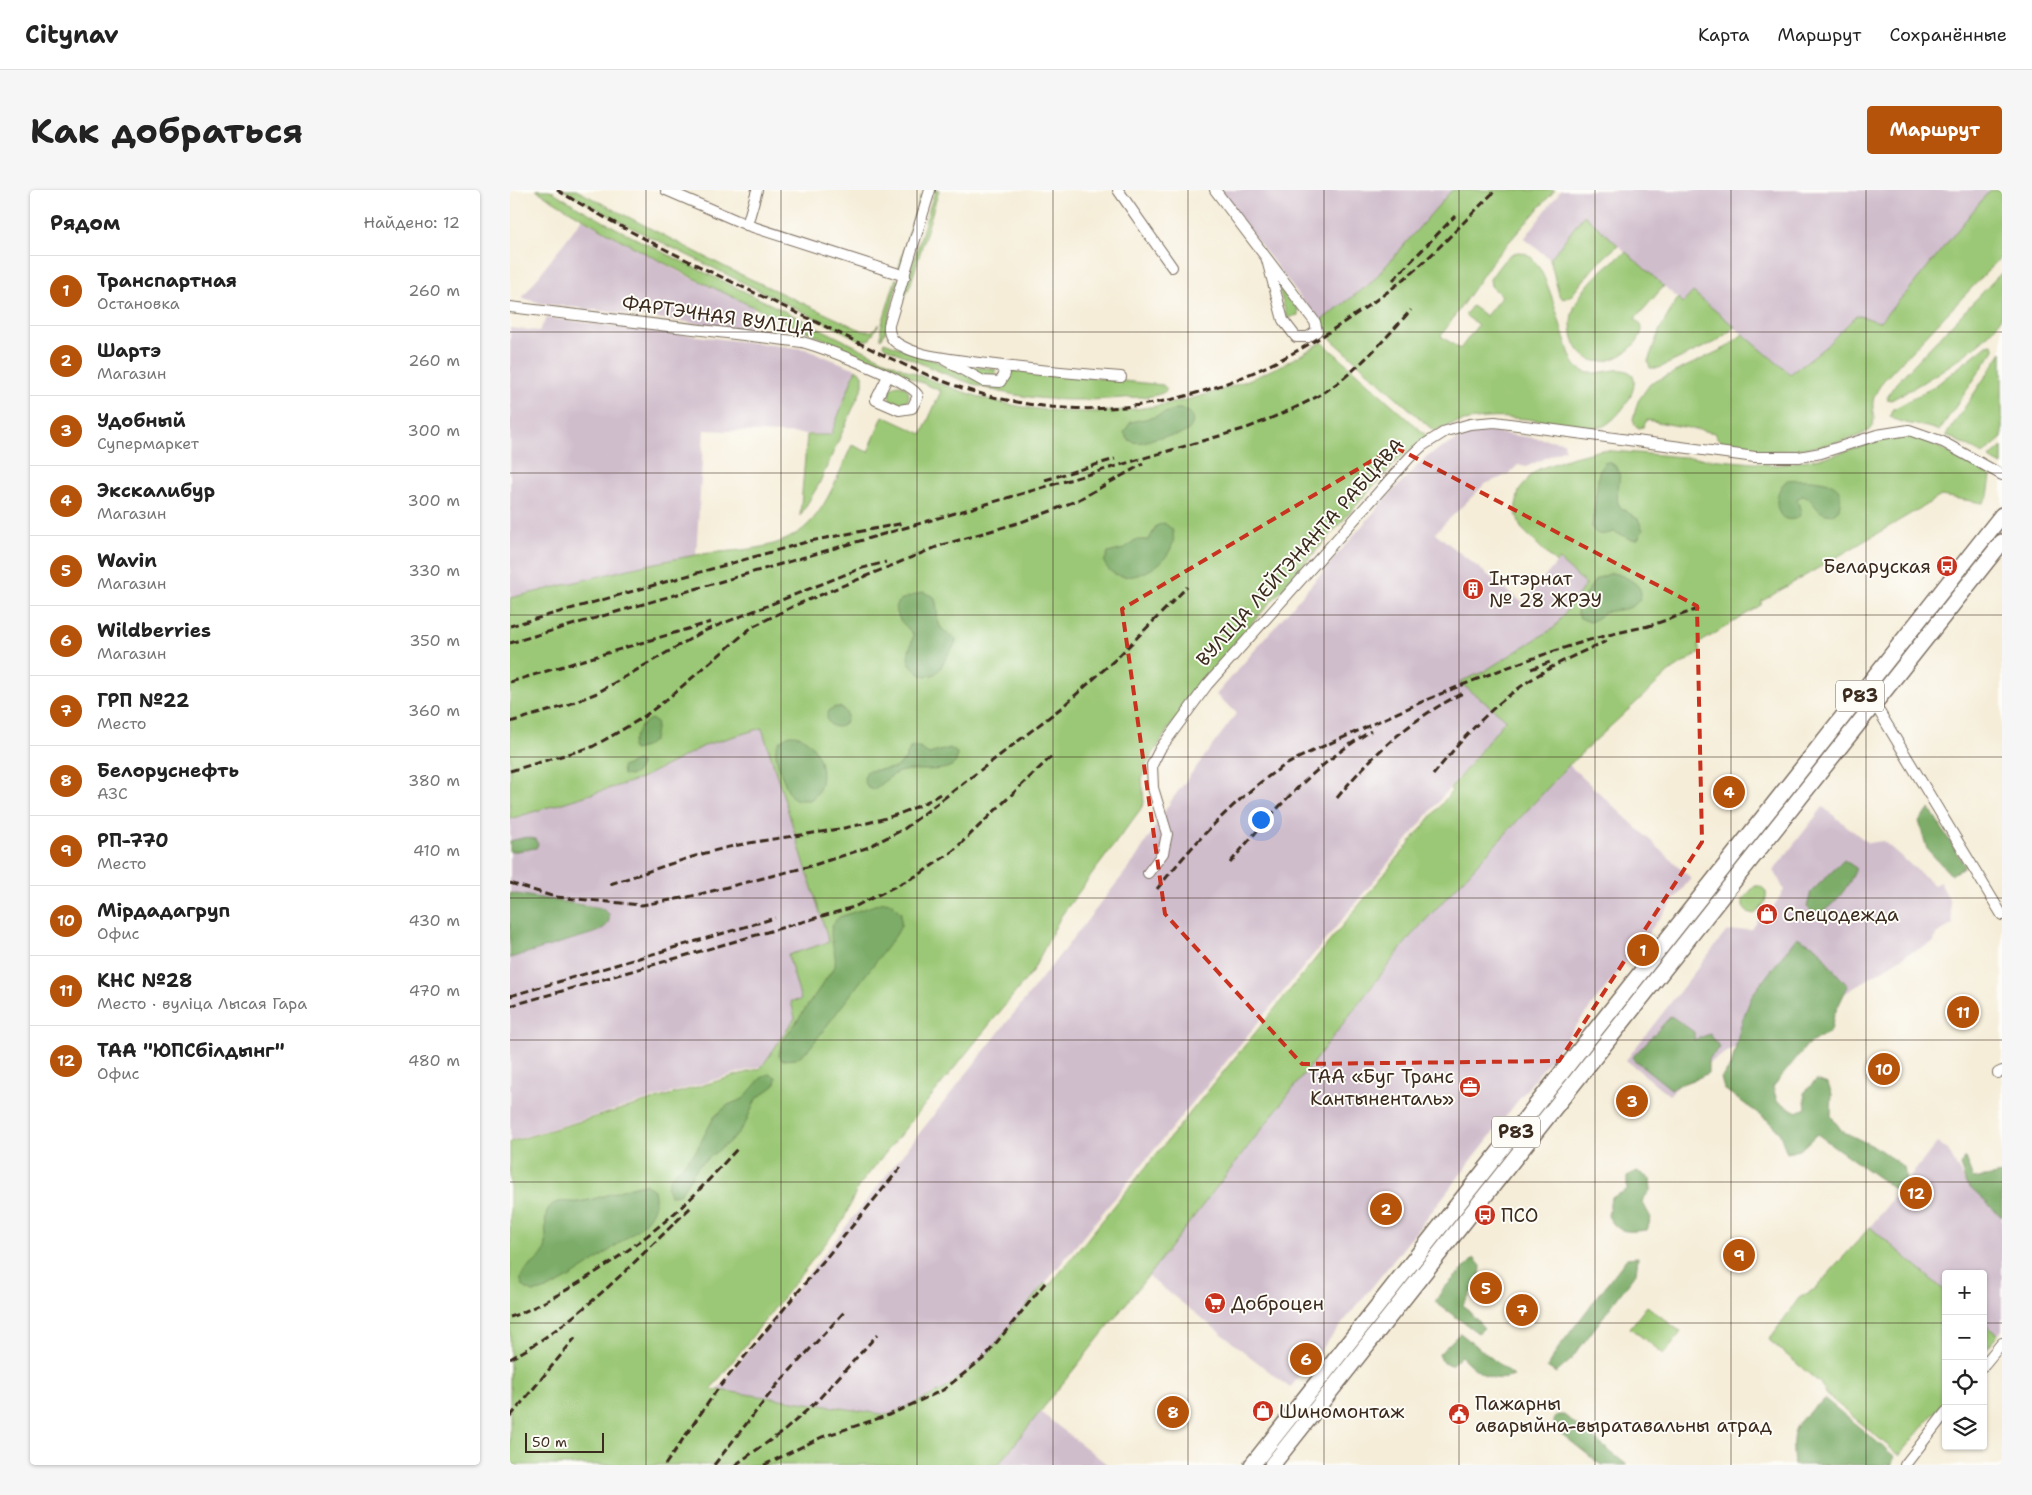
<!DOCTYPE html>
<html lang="ru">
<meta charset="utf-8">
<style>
:root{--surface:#fff;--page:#f6f6f6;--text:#222;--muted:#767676;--line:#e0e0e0;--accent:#b45309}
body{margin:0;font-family:"Shantell Sans",sans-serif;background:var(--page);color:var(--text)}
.controls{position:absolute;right:15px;bottom:15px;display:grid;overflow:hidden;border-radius:5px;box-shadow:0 1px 4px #0004}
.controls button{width:45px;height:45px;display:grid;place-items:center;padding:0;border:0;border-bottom:1px solid var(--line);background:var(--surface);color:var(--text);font:25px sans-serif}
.scale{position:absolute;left:15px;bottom:12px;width:79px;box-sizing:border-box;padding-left:5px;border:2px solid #3b2a1e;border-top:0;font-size:14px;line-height:18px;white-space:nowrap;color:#3b2a1e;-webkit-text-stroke:4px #fdfcf7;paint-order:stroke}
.you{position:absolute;left:750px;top:629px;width:18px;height:18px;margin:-12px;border:4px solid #fff;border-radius:50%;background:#1a73e8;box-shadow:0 0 0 8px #1a73e833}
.badge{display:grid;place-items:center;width:32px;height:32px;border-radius:50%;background:var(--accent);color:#fff;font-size:16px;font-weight:700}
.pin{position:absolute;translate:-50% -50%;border:2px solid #fff;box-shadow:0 1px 5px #0006}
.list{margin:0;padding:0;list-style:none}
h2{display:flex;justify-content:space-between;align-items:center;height:65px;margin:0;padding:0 20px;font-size:21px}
h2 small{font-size:16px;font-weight:400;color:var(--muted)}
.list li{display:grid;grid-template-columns:32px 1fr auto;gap:15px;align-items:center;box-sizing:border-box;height:70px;padding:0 20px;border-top:1px solid var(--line)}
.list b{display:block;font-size:19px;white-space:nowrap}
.list p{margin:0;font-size:16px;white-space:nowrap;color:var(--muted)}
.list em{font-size:16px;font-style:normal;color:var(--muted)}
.icon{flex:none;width:28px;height:28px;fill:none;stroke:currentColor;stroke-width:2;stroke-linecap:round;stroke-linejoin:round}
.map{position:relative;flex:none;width:1492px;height:1275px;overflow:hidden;border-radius:5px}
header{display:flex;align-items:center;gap:30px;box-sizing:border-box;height:70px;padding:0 25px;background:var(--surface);border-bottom:1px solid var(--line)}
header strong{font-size:24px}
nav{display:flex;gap:28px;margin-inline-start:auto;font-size:18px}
.intro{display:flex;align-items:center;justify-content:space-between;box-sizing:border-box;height:120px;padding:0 30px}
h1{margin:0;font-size:35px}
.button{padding:12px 22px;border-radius:5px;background:var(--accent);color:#fff;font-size:18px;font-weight:700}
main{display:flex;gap:30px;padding:0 30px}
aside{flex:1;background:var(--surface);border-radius:5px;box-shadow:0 1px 4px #0004}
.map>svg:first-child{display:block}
</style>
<header>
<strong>Citynav</strong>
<nav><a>Карта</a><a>Маршрут</a><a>Сохранённые</a></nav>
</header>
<div class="intro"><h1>Как добраться</h1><a class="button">Маршрут</a></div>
<main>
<aside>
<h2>Рядом<small>Найдено: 12</small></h2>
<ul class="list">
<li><span class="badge">1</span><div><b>Транспартная</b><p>Остановка</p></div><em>260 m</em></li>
<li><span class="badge">2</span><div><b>Шартэ</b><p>Магазин</p></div><em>260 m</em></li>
<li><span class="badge">3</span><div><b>Удобный</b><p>Супермаркет</p></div><em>300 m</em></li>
<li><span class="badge">4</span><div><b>Экскалибур</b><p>Магазин</p></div><em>300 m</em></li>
<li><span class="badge">5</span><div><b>Wavin</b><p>Магазин</p></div><em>330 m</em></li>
<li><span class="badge">6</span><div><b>Wildberries</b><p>Магазин</p></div><em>350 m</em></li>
<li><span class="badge">7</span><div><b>ГРП №22</b><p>Место</p></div><em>360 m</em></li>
<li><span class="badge">8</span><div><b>Белоруснефть</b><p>АЗС</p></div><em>380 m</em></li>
<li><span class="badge">9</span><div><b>РП-770</b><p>Место</p></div><em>410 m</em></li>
<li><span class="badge">10</span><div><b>Мірдадагруп</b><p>Офис</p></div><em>430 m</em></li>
<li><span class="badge">11</span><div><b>КНС №28</b><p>Место · вуліца Лысая Гара</p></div><em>470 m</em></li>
<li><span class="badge">12</span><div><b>ТАА &quot;ЮПСбілдынг&quot;</b><p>Офис</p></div><em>480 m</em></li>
</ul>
</aside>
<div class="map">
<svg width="1492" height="1275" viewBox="0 0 1492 1275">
<rect width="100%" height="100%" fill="#fdfcf7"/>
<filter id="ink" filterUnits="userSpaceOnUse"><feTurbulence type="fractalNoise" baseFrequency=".02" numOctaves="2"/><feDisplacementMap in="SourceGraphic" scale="10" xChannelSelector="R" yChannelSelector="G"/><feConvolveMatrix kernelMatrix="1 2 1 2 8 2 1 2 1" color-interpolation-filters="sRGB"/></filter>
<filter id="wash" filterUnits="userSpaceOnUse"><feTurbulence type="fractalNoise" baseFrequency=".0096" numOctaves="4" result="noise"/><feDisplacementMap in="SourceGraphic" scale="20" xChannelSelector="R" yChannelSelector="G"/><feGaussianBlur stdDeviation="1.12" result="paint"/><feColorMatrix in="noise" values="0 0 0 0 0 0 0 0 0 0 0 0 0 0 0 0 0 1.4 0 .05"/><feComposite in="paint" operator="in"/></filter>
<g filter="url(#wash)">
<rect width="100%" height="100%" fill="#f5edd8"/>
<g fill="#d0bdcc">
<polygon points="709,0 942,0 861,93 809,132"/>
<polygon points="1051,0 1480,0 1398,101 1369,133 1347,126 1314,158 1280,184 1183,102 1173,113 1074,25 1040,69 1014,49"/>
<polygon points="72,29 175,85 244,116 238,140 30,113 12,108"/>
<polygon points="37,128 295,159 346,179 321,245 194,240 186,365 0,408 0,138 29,141"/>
<polygon points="973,241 1054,252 1055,259 1016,277 1008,275 997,285 975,294 925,343 1013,413 1049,370 1076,394 1044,438 973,482 949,492 996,529 474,1168 433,1200 379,1225 207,1200 624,671 663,608 727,523 706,505 877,307 917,266 956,245"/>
<polygon points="252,538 325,773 254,875 0,951 0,629 130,589 198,554"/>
<polygon points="1059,575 1181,688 887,1066 780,1198 638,1086 900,747"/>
<polygon points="1313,617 1358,653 1373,651 1424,695 1430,692 1439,710 1443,734 1426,744 1424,752 1396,765 1326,809 1320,800 1184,882 1159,905 1116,870 1216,742 1242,739 1250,728 1248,726 1256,715 1262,719 1274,700 1264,680"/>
<polygon points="1427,953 1438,960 1456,994 1492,1027 1492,1140 1488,1145 1473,1133 1473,1084 1436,1084 1436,1102 1360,1037"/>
<polygon points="530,1222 598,1275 488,1275"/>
</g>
<g fill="#9bc876" stroke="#6b794a">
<path d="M26 0H40C111 45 189 79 264 116 331 148 398 186 470 207 583 241 714 215 812 152L917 246 890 268 866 293 722 456 659 538 635 577 632 588 634 613 630 620 551 726 522 782 348 997 333 1031 201 1199 379 1225 433 1200 474 1168 535 1093 539 1096 942 601 940 599 996 529 949 492 973 482 1044 438 1076 394 1049 370 1046 373 1011 338 1005 320 1009 301 1021 285 1029 279 1060 268 1091 260 1268 275 1321 266 1381 247 1400 246 1419 252 1481 286 1478 306 1473 313 1431 306 1252 411 1251 415 1188 454 1191 462 1159 482 1059 575 900 747 638 1086 488 1275H0V952L251 878 285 828 281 811 291 810 278 765 319 752 252 538 198 554 130 589 0 629V408C62 394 123 376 186 365 220 359 259 363 289 342 316 323 328 284 342 255L358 262 373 226 412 244 431 201C293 140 154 81 26 0Z"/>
<polygon points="53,0 66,0 219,79 353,141 362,141 369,134 359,150 350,150 120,37"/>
<polygon points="425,0 429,0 401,93 387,125"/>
<path d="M942 0H1045L983 70 931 146 950 159 968 135 955 125 962 116 976 126 992 106 981 96 980 89C986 81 992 71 1000 65 1037 42 1051 159 1066 176 1082 194 1108 170 1123 185 1130 201 1106 232 1091 237 1078 240 1061 235 1049 233 1005 227 965 222 924 241L812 141 809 132 861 93Z"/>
<path d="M1480 0H1492V66L1373 191C1369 198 1364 204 1363 212 1362 223 1368 233 1358 241 1335 257 1214 276 1205 243L1137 230 1133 237 1129 238 1125 235 1123 229 1128 211 1140 194 1217 157 1233 144 1280 184 1314 158 1347 125 1369 132 1398 101Z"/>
<polygon points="410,6 413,7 392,79 388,80"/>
<polygon points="1074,25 1108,55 1085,76 1061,106 1053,109 1049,105 1040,69"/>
<path d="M1116 62 1154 96 1125 129 1131 134 1132 140C1130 150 1122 158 1113 164 1092 177 1071 174 1063 148 1061 139 1060 130 1063 121 1071 97 1095 76 1116 62Z"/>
<path d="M1492 82C1492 95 1492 113 1492 125 1484 152 1407 197 1381 210L1377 209V206L1387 192Z"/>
<polygon points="386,88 388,90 375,143 371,149 371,137"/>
<polygon points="768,94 788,119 788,125 777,128"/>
<polygon points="1183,102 1225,137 1207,151 1149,178 1140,178 1138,171 1150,139 1168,108 1173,113"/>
<path d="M374 152 423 170 470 192 505 180 653 195 657 200C649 208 625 207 613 208 564 212 514 211 466 195 435 185 405 171 375 157L373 155Z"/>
<path d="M1482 154 1484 157V160L1429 241C1415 234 1388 235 1380 226L1382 220 1425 196 1477 155Z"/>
<polygon points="1492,162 1492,248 1473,264 1436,245"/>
<polygon points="453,175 485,179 486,186 481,190"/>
<polygon points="346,179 353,185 353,196 309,294 290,326 297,245 321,245"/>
<circle cx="389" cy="205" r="10"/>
<polygon points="1492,257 1492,275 1479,268"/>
<path d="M1245 696H1250L1256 701C1257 712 1253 718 1244 724L1237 722 1233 717V709Z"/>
<polygon points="1360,1037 1436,1102 1436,1209 1389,1265 1317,1205 1310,1193 1259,1150 1289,1108 1305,1099"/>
<polygon points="1137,1116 1171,1142 1154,1164 1120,1138"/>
<polygon points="1473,1133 1488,1145 1473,1163"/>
</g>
<g fill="#7cac67" stroke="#5c6b42">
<path d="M666 219H674L683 226C684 246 666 245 651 247 638 249 628 258 617 248L614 242 621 232 644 227Z"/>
<path d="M1098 272C1119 279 1104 298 1108 313L1111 318 1128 329 1133 340 1128 349H1121L1104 342C1095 344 1086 348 1082 337L1089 281 1094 273Z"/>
<path d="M1278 290C1289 289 1322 289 1328 299 1332 304 1330 313 1329 319L1323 324C1305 327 1306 308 1292 306L1287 309 1291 321 1289 327C1263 340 1261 299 1278 290Z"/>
<path d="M654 333 662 339C674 372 608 407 594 372L598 363 614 359 625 350H639L646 336Z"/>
<path d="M1102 383C1116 385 1144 400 1124 415 1116 421 1106 419 1097 422 1091 424 1087 429 1080 432L1070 428 1067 423 1068 415 1086 389Z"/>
<path d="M413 402 424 407C429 417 425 431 432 439 436 443 441 445 446 449V452C444 457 440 461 437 466 430 477 429 489 411 485 389 468 402 462 403 444L390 430 385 418 390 410Z"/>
<circle cx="327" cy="527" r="10"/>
<path d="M141 529 147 533 144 550 135 557 124 560 122 557C123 547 131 533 141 529Z"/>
<path d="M280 545C309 543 324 595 300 610H287L281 606C276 598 264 568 266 559 267 551 274 548 280 545Z"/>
<path d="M404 557H408L419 564 440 558 447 563 446 572C437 584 409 578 393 581 382 583 372 594 363 600L357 597 354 588 357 581 385 578 395 570 400 558Z"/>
<polygon points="127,571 131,574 128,581 120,586 113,585 112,577"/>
<polygon points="1420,619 1455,676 1441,685 1417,659 1409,631"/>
<polygon points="17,647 25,649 28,654 26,658 0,662 0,651"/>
<path d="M1334 670 1346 678C1340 695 1323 719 1305 725L1297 717 1301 702Z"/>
<path d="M0 703 91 718 99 724C101 735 93 739 84 743L0 768Z"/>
<path d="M374 712 381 713 391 723V736L386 745 299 859 286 869 272 870 269 866 271 854 325 776C328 758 312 742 329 727Z"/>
<polygon points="1287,747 1308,758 1321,777 1338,796 1324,825 1321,841 1297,855 1263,897 1267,911 1287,922 1296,918 1294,903 1306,890 1318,894 1322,904 1321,926 1332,941 1367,958 1394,977 1396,990 1384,999 1307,944 1290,960 1277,963 1269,942 1256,929 1214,899 1211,888 1221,876 1232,831 1242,805"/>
<path d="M1161 826 1184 842V850L1200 844 1210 858 1198 869V883C1187 890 1173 892 1161 899L1122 868Z"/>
<polygon points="259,884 266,887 265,895 246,909 235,934 223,949 188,976 170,1004 160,1005 157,998 160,988 186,961 204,927 218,915 233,909 251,888"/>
<polygon points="1455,968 1463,989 1492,984 1492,1027 1456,994 1450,975"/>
<path d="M1127 981 1140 989 1141 999 1132 1011 1141 1028 1137 1040C1117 1042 1108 1044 1098 1026L1101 1008 1117 1000V986Z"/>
<path d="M135 994 144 1000C148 1016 141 1027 129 1038 108 1054 46 1104 22 1102 16 1099 10 1095 11 1088 13 1077 31 1072 35 1059 39 1045 29 1020 45 1013 52 1010 61 1013 68 1012 91 1009 112 998 135 994Z"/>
<polygon points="1128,1067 1126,1083 1060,1171 1046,1183 1037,1177 1049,1157 1117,1068"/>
<polygon points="964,1068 971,1076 970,1088 953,1115 974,1138 968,1143 925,1112 933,1099"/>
<path d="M950 1143 1004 1186C981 1194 967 1182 951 1166L941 1175 933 1173 929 1164Z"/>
<path d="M1315 1209 1384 1266 1382 1275H1284C1280 1234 1285 1234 1315 1209Z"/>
<polygon points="1048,1225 1054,1225 1117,1275 1091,1275 1044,1238 1044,1228"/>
</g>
</g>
<g filter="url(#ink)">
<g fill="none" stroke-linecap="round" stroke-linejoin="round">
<g stroke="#7c6e5f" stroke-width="12">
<g id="minor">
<polyline points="156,0 237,35 395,86"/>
<path d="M420 0 379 135C378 145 383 152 392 156 408 165 429 167 447 170 502 178 556 183 611 187"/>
<polyline points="608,0 662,77"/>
<polyline points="705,0 805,132 807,141 798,147 786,147 773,130 757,70"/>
<polyline points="237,35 247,0"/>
<path d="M0 117 292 152C310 157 404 191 408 206L402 218 389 220 366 210 378 186"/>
<polyline points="435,170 473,191 490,192 495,184 491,177"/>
<polyline points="1364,513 1492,725"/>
<polyline points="638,683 653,663 657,644 643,598 642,575 650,559 697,495 900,267 912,256 936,241 960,234 985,232 1245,267 1289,267 1311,263 1367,245 1399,240 1433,252 1492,285"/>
<polyline points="1488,883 1492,881"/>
<polyline points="1473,1176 1492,1153"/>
<polyline points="1395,1275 1436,1222"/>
</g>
</g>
<g stroke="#7c6e5f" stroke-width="18">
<g id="highway">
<polyline points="742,1275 1492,325"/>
<polyline points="762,1275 1492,352"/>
</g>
</g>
<use href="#minor" stroke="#fff" stroke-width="10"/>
<use href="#highway" stroke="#fff" stroke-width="15"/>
<g stroke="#3b2a1e" stroke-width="3" stroke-dasharray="8 4" stroke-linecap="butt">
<path d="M47 0C128 49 216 89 302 130 363 159 426 195 492 209 621 238 738 199 843 126 865 111 887 96 907 78 934 54 959 26 986 0"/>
<polyline points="883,90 945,26"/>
<polyline points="535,290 605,269"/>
<polyline points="0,436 300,351 394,333"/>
<polyline points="1136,437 1188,419"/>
<path d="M0 453 737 238C761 228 785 219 808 206 844 185 873 151 901 120"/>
<polyline points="1021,479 1040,472"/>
<polyline points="0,492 201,432"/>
<polyline points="0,532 55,516 87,503 194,441 349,379 376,372"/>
<polyline points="0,581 82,557 105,544 132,528 156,510 242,437 286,415 429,356 511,332 541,321 568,310 633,274"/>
<path d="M923 585C948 554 976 521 1009 498 1036 478 1066 464 1097 451"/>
<path d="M827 608C862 564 902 528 953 503"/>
<path d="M720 673C761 623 804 575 861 541"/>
<polyline points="0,693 45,707 132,715 178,707 301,676 356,658 394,639 551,518 607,468 677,397"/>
<path d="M100 694C141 681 182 665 224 656 290 642 373 641 430 604"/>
<path d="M647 699C680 658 716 618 759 586 786 566 820 554 850 540 922 506 997 475 1073 452 1096 445 1120 440 1143 435"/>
<polyline points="0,806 265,728"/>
<polyline points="0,816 344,717 410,684 443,661 544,564"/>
<path d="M0 1127C53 1108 126 1058 168 1020 190 1001 209 978 229 957"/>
<path d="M0 1169C71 1130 123 1073 181 1017"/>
<polyline points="0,1227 65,1148"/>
<polyline points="155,1275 207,1200 391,977"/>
<polyline points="204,1275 266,1196 336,1120"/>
<polyline points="225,1275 275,1240 306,1212 368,1144"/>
<polyline points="254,1275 312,1247 379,1225 433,1200 474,1168 535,1093"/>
</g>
</g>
</g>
<path fill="none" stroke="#c8321e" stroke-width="4" stroke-dasharray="10 6" stroke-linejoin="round" d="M885 257 1187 416 1192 652 1049 871 792 874 655 724 612 419Z"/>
<path fill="none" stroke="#3b2a1e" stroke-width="1" stroke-opacity="0.55" d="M136 0V1275M271 0V1275M407 0V1275M543 0V1275M678 0V1275M814 0V1275M949 0V1275M1085 0V1275M1221 0V1275M1356 0V1275M0 142H1492M0 283H1492M0 425H1492M0 567H1492M0 708H1492M0 850H1492M0 992H1492M0 1133H1436M1473 1133H1492"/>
<defs>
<g id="bus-disc" transform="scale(1.125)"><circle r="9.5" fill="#c8321e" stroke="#fdfcf7"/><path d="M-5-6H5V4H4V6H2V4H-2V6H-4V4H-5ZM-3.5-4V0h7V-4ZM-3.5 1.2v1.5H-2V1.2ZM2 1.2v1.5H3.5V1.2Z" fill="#fff"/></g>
<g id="building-disc" transform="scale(1.125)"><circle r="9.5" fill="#c8321e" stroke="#fdfcf7"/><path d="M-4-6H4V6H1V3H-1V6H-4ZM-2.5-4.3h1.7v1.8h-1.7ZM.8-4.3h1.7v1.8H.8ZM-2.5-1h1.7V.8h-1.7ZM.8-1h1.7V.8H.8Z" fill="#fff"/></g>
<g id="shop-disc" transform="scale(1.125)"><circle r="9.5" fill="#c8321e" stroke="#fdfcf7"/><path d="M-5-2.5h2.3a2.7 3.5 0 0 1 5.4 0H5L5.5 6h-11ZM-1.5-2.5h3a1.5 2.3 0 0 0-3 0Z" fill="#fff"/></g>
<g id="office-disc" transform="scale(1.125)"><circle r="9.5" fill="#c8321e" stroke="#fdfcf7"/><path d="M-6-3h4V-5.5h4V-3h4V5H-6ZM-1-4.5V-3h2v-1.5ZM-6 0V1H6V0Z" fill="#fff"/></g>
<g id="supermarket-disc" transform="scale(1.125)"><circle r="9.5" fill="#c8321e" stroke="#fdfcf7"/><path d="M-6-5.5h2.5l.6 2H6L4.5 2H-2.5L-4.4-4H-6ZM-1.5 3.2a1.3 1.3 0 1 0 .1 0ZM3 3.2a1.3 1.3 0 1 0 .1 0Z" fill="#fff"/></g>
<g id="civic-disc" transform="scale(1.125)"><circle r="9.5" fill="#c8321e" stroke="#fdfcf7"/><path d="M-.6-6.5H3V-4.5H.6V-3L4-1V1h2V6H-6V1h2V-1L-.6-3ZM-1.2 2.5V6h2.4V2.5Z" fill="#fff"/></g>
</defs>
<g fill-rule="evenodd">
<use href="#bus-disc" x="1437" y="376"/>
<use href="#building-disc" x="963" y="399"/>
<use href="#shop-disc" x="1257" y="724"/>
<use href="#office-disc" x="960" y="897"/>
<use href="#bus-disc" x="975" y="1025"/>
<use href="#supermarket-disc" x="705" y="1113"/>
<use href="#shop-disc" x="753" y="1221"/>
<use href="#civic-disc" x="949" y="1224"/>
</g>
<g text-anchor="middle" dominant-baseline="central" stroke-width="4" stroke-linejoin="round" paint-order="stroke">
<g fill="#fdfcf7" stroke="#75695f" stroke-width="1">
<rect x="1326" y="490.5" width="48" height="31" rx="4"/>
<rect x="982" y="926.5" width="48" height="31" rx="4"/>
</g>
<g font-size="18" font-weight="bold" fill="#3b2a1e">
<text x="1350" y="506">Р83</text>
<text x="1006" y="942">Р83</text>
</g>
<g font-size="19" fill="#3b2a1e" stroke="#fdfcf7">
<text transform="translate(208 126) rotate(8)">ФАРТЭЧНАЯ ВУЛІЦА</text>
<text transform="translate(790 362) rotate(-48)">ВУЛІЦА ЛЕЙТЭНАНТА РАБЦАВА</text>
</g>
<g font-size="19" fill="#3b2a1e" stroke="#fdfcf7" text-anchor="start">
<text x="1421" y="376" text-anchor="end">Беларуская</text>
<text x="979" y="388">Інтэрнат<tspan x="979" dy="22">№ 28 ЖРЭУ</tspan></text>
<text x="1273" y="724">Спецодежда</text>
<text x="944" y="886" text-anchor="end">ТАА «Буг Транс<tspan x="944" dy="22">Кантыненталь»</tspan></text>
<text x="991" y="1025">ПСО</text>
<text x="721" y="1113">Доброцен</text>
<text x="965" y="1213">Пажарны<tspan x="965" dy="22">аварыйна-выратавальны атрад</tspan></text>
<text x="769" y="1221">Шиномонтаж</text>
</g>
</g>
</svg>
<div class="controls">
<button>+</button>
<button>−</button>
<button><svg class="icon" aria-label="locate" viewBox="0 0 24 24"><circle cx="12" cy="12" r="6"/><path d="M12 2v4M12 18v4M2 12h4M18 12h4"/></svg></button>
<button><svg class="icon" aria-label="layers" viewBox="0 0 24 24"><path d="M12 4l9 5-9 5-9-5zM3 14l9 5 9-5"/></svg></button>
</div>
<div class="scale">50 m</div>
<div class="you"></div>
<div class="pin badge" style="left:1133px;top:760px">1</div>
<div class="pin badge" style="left:876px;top:1019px">2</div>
<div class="pin badge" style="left:1122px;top:911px">3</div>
<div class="pin badge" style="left:1219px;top:602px">4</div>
<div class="pin badge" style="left:976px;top:1098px">5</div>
<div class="pin badge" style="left:796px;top:1169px">6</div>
<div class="pin badge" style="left:1012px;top:1120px">7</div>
<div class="pin badge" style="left:663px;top:1222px">8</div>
<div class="pin badge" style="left:1229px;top:1065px">9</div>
<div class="pin badge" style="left:1374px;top:879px">10</div>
<div class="pin badge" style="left:1453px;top:822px">11</div>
<div class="pin badge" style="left:1406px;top:1003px">12</div>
</div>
</main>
